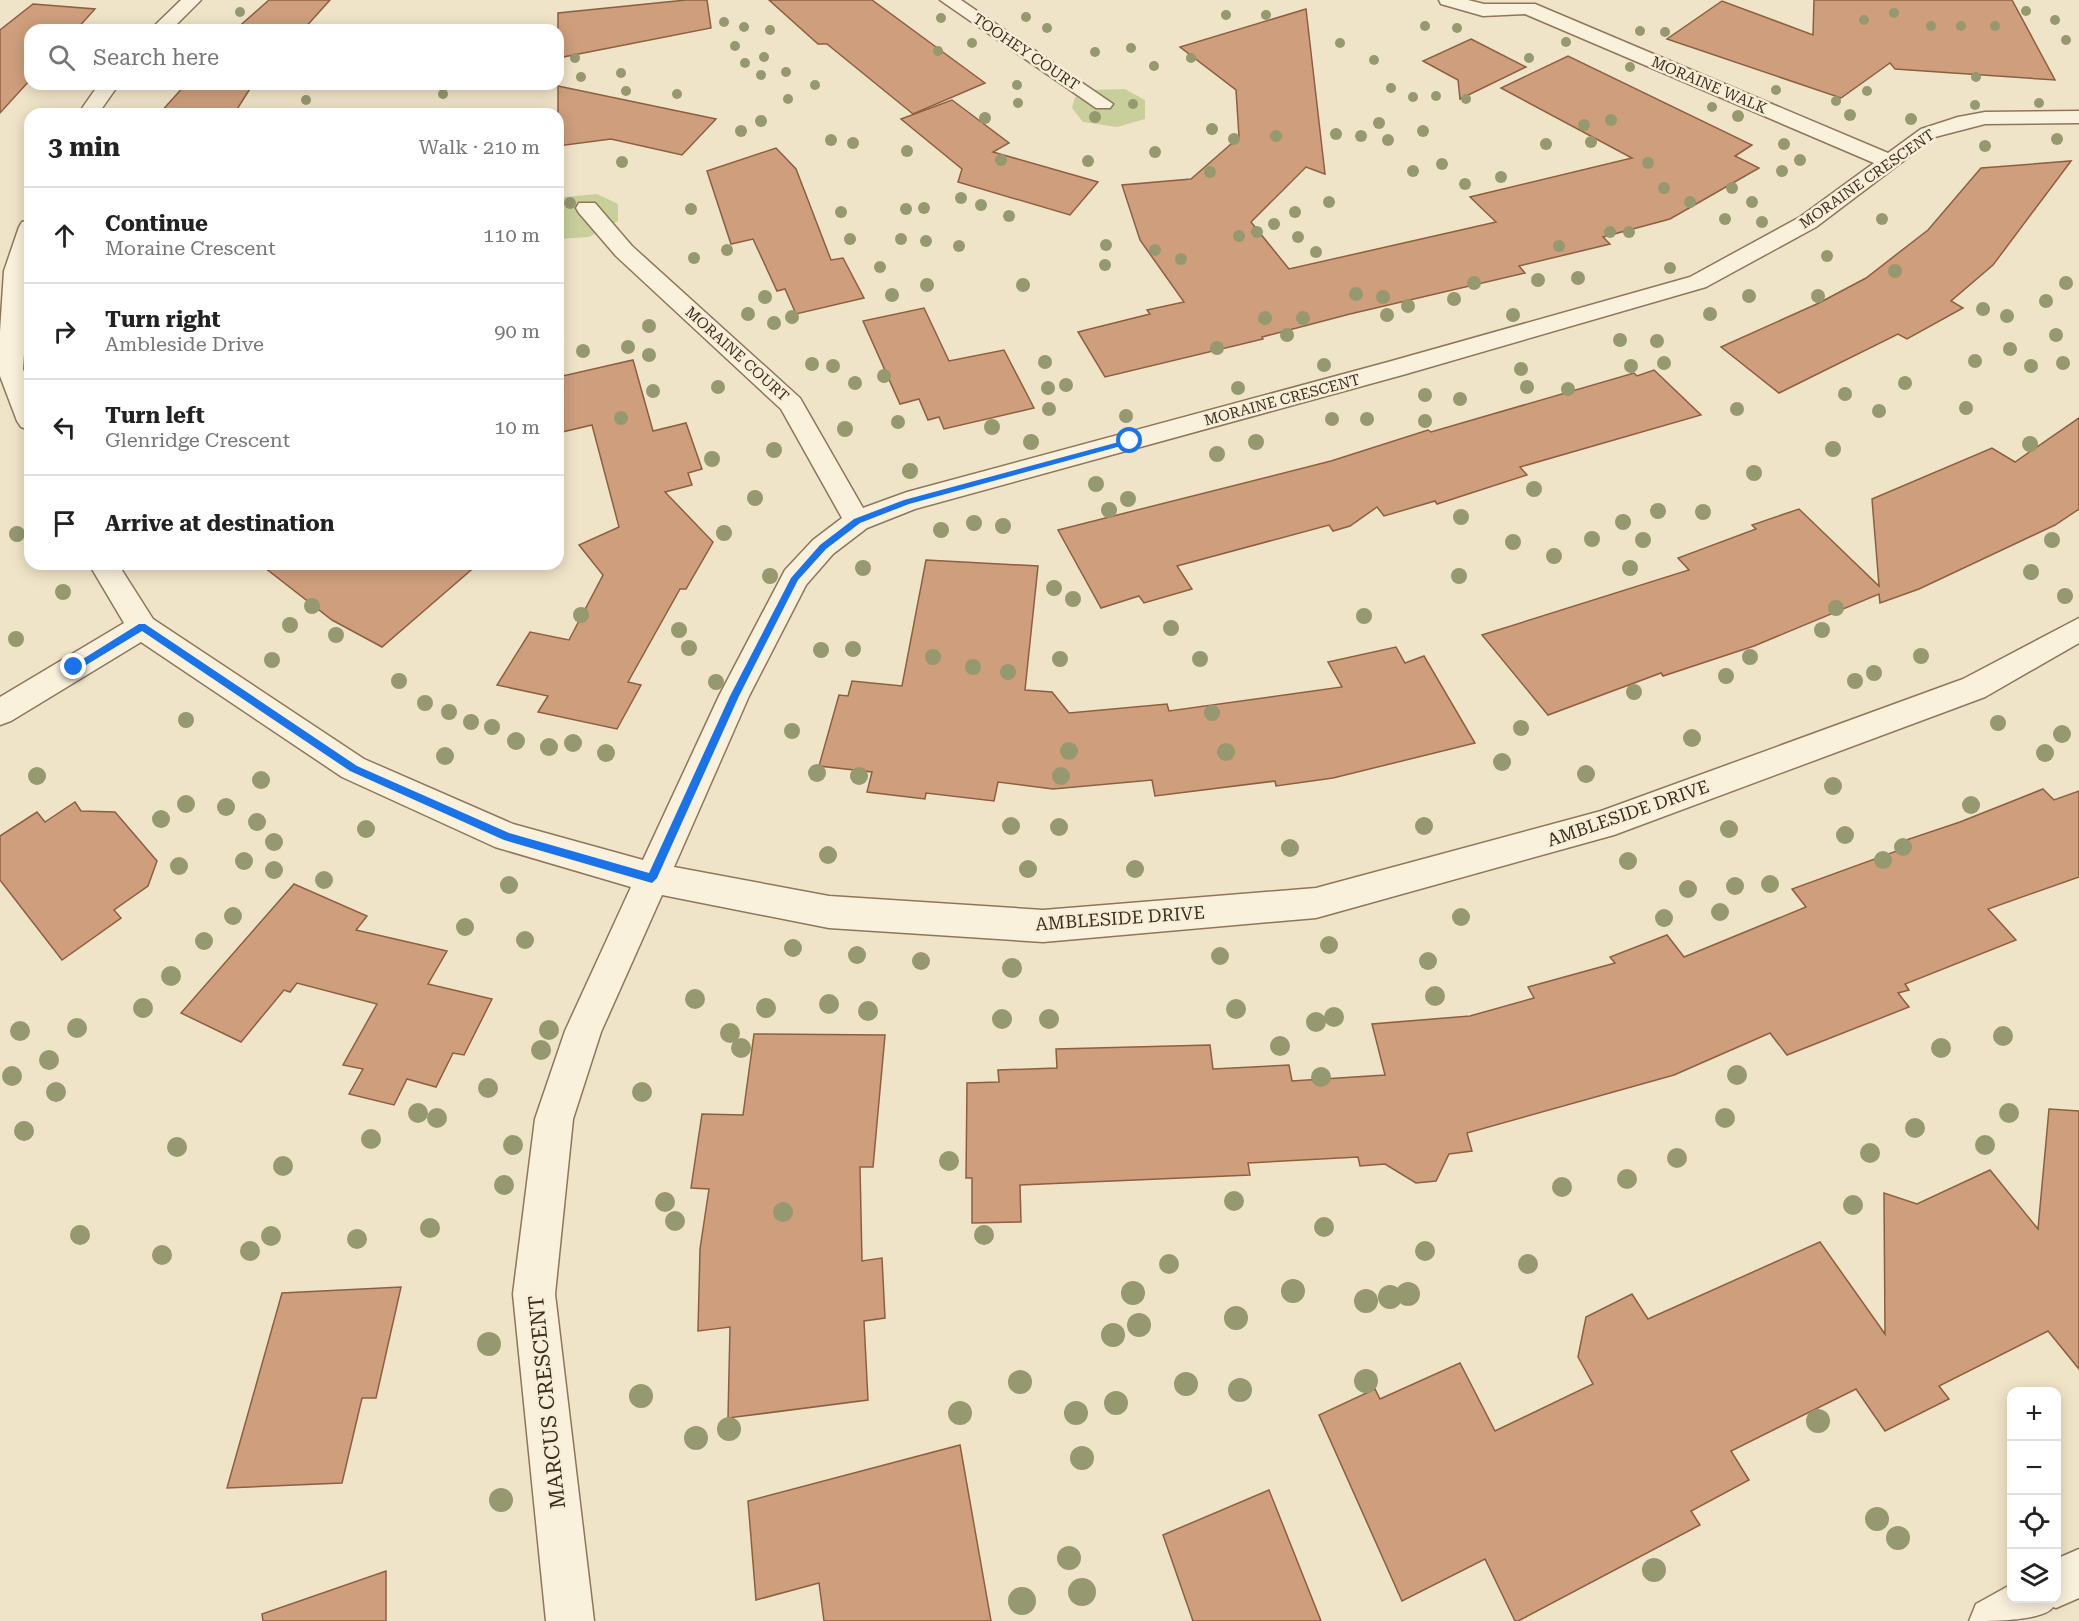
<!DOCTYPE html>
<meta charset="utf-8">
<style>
:root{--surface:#fff;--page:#f6f6f6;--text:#222;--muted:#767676;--line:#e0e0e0}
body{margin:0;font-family:"Roboto Serif",serif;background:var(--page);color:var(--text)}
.controls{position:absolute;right:18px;bottom:18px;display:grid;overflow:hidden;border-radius:12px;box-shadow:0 3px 15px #0003}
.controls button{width:54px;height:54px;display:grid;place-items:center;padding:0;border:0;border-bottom:2px solid var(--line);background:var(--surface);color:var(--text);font:30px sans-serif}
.stop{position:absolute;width:18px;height:18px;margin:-14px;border:4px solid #1a73e8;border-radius:50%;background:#fff}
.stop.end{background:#1a73e8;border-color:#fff;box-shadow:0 2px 6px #0008}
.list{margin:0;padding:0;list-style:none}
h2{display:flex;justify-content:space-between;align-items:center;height:78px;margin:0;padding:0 24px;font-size:26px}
h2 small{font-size:20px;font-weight:400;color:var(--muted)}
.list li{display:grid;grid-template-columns:39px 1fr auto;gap:18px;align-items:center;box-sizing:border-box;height:96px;padding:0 24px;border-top:2px solid var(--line)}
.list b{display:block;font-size:22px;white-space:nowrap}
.list p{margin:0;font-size:20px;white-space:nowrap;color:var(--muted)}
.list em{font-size:20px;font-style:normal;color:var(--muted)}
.icon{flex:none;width:33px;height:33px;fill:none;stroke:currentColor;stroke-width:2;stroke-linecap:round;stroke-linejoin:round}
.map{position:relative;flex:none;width:2079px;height:1621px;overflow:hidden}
.search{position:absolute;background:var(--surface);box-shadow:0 3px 15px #0003;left:24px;top:24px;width:540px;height:66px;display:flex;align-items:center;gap:15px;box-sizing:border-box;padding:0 21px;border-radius:18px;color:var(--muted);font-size:22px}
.panel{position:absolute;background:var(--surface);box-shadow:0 3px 15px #0003;left:24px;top:108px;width:540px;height:462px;border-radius:18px}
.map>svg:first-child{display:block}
</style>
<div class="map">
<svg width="2079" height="1621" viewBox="0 0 2079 1621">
<rect width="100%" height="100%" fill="#f0e4c8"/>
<g fill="#c9cf9b">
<polygon points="1125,89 1145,100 1145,119 1117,127 1083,122 1072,108 1075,97 1091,90"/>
<polygon points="597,194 618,204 618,221 589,237 558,239 558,201 564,197"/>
</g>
<g fill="#cf9f7d" stroke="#8d5f41" stroke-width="1.5">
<polygon points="269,0 330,0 303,30 235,30"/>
<polygon points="686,0 707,0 711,28 558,58 558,13"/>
<polygon points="769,0 872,0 985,83 913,114 827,44 818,44"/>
<polygon points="1814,0 2012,0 2055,80 1895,69 1890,63 1841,98 1667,39 1722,1 1813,35"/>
<polygon points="33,4 95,9 76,30 30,30 30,80 0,113 0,30"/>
<polygon points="1306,9 1325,174 1306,167 1251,222 1289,269 1496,222 1470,197 1632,158 1501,88 1568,56 1752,145 1735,156 1759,168 1670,219 1603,237 1610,244 1519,266 1525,273 1350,314 1262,337 1263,339 1105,377 1078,332 1150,314 1147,310 1184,302 1140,240 1122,185 1191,179 1239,137 1236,90 1180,47"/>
<polygon points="1471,39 1526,67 1460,99 1458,80 1423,61"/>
<polygon points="186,84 253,84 234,114 159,114"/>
<polygon points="558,86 716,119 682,155 611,139 558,146"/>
<polygon points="952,100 1009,143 993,152 1098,182 1070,215 958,182 962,169 901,119"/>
<polygon points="776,148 796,169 831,260 843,258 864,298 796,314 785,289 777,291 753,239 731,244 707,171"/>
<polygon points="2071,161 1993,265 1951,301 1963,308 1907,339 1898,334 1779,393 1721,347 1819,303 1866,278 1928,230 1981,168"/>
<polygon points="924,308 949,361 1004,350 1034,408 944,429 939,417 928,420 919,399 900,404 863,321"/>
<polygon points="633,360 653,431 686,423 702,469 688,473 692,485 665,492 713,542 686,589 680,589 628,682 641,685 617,729 538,712 548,696 497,685 530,632 569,640 603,575 579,545 619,527 592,425 558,433 558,377"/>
<polygon points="1654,370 1701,415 1520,467 1527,475 1437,504 1435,501 1384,516 1377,507 1350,526 1333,531 1329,525 1177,566 1192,589 1144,603 1139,596 1101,608 1058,530 1331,461 1428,430 1431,432 1634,373 1637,376"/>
<polygon points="2079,418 2079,509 2055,525 1919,589 1880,603 1879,594 1754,646 1663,676 1661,673 1548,715 1482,635 1689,570 1678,558 1756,529 1752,525 1799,509 1879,586 1872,499 1992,448 2015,462"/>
<polygon points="926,560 1038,566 1025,690 1052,692 1069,713 1167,704 1169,711 1342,687 1328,662 1396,647 1405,663 1424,656 1475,743 1333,778 1276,786 1275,781 1155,796 1152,780 1053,789 998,782 994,801 926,793 925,799 867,792 872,772 819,766 839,695 848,696 852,681 902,686"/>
<polygon points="260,564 478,564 382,647 332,620"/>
<polygon points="2043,789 2054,800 2079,791 2079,877 1988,909 2016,940 1905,984 1909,990 1898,993 1909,1007 1787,1055 1770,1033 1674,1075 1467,1133 1472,1151 1449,1154 1436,1181 1416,1183 1385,1164 1360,1166 1358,1157 1248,1163 1250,1175 1020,1185 1021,1222 972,1223 972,1178 966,1178 967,1083 999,1082 998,1070 1057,1068 1056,1049 1210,1045 1213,1069 1289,1065 1292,1081 1385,1075 1372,1024 1470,1016 1534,998 1528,987 1615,963 1610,957 1667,935 1684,957 1806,907 1792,889 1905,848 1900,842 1960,822"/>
<polygon points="75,802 81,811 115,812 157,861 148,886 114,910 121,918 62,960 0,880 0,836 37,812 45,822"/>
<polygon points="294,884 367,916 356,930 447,951 428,984 492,999 464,1055 453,1053 436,1087 407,1079 394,1105 349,1094 363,1069 343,1065 377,1004 297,983 290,992 284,990 241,1042 181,1013"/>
<polygon points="754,1034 885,1035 873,1167 860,1167 862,1261 882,1258 885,1318 864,1321 868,1400 728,1418 730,1327 698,1331 700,1249 709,1189 691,1188 702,1114 743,1115"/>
<polygon points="2049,1109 2079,1111 2079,1369 2048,1331 1939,1386 1949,1399 1885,1431 1856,1389 1731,1451 1749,1480 1691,1511 1700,1525 1518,1621 1515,1621 1485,1559 1402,1601 1319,1415 1375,1389 1380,1399 1460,1363 1495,1431 1593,1384 1578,1357 1586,1317 1632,1294 1648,1319 1820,1242 1885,1334 1884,1193 1917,1204 1990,1170 2038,1229"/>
<polygon points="401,1287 376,1398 362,1398 342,1483 227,1488 282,1293"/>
<polygon points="960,1445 991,1621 824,1621 819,1583 756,1600 748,1501"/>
<polygon points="1269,1490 1321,1621 1193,1621 1163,1535"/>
<polygon points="386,1571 386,1621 263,1621 262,1614"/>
</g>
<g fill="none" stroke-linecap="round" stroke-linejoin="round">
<g stroke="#8d765c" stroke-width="3">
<g id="street">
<polygon points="181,0 201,0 171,30 150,30"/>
<polygon points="940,0 961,0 1113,104 1110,108 1096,108"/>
<polygon points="1439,0 1468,0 1484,4 1535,4 1888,153 1921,129 1958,117 1985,112 2079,111 2079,123 1985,124 1935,137 1816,227 1706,287 1406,374 915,509 867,528 833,554 806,585 749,696 674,867 829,896 1043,910 1316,888 1601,811 1963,679 2079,618 2079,643 1985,697 1614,835 1316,918 1043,942 829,928 662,895 601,1032 573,1119 555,1294 594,1621 546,1621 513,1294 535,1119 565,1031 631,887 495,847 342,777 141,642 11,721 0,725 0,697 124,623 89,564 118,564 153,619 364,759 513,824 643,860 719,696 785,570 813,540 842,518 781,409 616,256 579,213 576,208 579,203 595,203 632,246 800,398 863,508 907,492 1388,362 1690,277 1800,217 1874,163 1525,14 1483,16 1441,4"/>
<polygon points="99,84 119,84 98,114 78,114"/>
<polygon points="30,220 30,264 23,369 30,388 30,430 21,427 17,421 0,376 0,332 4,271 19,227 22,222"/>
<path d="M2079 1549V1598L2056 1608 2053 1607C2044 1621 1991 1621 1969 1621L1976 1604 2012 1584V1598H2056V1559Z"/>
</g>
</g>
<use href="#street" fill="#faf1dc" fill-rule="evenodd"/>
</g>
<g fill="#96986f">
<circle cx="2026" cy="11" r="5"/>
<circle cx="240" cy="12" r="5"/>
<circle cx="1894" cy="13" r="5"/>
<circle cx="1226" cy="15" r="5"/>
<circle cx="1266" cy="15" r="5"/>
<circle cx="1026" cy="17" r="5"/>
<circle cx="941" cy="18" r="5"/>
<circle cx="1864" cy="20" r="5"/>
<circle cx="2055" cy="20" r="5"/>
<circle cx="724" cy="22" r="5"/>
<circle cx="1425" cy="26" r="5"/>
<circle cx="1931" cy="26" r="5"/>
<circle cx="1961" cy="26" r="5"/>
<circle cx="1995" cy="26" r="5"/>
<circle cx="744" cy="27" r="5"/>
<circle cx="1047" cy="28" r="5"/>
<circle cx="1457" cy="28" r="5"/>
<circle cx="770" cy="30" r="5"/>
<circle cx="1640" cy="31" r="5"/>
<circle cx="1665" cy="32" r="5"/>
<circle cx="2066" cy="40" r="5"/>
<circle cx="1566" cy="42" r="5"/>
<circle cx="972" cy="43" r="5"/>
<circle cx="1340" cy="43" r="5"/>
<circle cx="735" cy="46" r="5"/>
<circle cx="1131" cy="48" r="5"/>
<circle cx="938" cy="51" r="5"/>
<circle cx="1095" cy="52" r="5"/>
<circle cx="764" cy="57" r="5"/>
<circle cx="575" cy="58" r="5"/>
<circle cx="1191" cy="58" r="5"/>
<circle cx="1529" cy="58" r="5"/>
<circle cx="1374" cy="60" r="5"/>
<circle cx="745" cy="63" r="5"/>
<circle cx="1154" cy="66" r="5"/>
<circle cx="1630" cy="67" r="5"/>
<circle cx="786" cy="72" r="5"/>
<circle cx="621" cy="73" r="5"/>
<circle cx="761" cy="75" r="5"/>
<circle cx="581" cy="77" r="5"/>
<circle cx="1976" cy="77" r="5"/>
<circle cx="815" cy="85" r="5"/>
<circle cx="1017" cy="85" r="5"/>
<circle cx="1391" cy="88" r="5"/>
<circle cx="1776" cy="90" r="5"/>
<circle cx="626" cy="91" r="5"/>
<circle cx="1867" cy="91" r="5"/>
<circle cx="443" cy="94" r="5"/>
<circle cx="677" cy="94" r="5"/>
<circle cx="1436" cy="96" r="5"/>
<circle cx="1413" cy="97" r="5"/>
<circle cx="788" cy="99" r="5"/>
<circle cx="1466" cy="99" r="5"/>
<circle cx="306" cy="100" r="5"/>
<circle cx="1836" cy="101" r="5"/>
<circle cx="1018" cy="103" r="5"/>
<circle cx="2039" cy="103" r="5"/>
<circle cx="1133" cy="104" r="5"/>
<circle cx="1975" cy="105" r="5"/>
<circle cx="1712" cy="107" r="5"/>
<circle cx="1850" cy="115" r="6"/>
<circle cx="1738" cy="116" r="6"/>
<circle cx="1095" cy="117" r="6"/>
<circle cx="985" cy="118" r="6"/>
<circle cx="1911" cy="119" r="6"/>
<circle cx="1611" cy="120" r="6"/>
<circle cx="761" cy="121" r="6"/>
<circle cx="1379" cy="123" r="6"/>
<circle cx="1584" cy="125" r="6"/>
<circle cx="1212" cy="129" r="6"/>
<circle cx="741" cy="131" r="6"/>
<circle cx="1423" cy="131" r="6"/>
<circle cx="1336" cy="134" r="6"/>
<circle cx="1276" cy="136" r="6"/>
<circle cx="1361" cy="136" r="6"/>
<circle cx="1234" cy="139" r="6"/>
<circle cx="2057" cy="139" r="6"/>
<circle cx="831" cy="140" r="6"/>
<circle cx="1388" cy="140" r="6"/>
<circle cx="1591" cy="142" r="6"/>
<circle cx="853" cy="143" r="6"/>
<circle cx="1546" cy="144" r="6"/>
<circle cx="1784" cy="144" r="6"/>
<circle cx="1985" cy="146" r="6"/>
<circle cx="907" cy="151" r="6"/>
<circle cx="1155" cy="152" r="6"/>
<circle cx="1001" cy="160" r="6"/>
<circle cx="1800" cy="160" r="6"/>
<circle cx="1088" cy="161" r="6"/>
<circle cx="622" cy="162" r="6"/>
<circle cx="1648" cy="163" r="6"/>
<circle cx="1442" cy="164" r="6"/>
<circle cx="1413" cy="171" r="6"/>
<circle cx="1782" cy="171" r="6"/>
<circle cx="1210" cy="172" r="6"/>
<circle cx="1501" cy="177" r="6"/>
<circle cx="1465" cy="184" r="6"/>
<circle cx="1664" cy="188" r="6"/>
<circle cx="1732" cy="188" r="6"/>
<circle cx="961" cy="198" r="6"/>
<circle cx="1329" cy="202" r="6"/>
<circle cx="1690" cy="202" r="6"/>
<circle cx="1752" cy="202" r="6"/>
<circle cx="570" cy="203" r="6"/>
<circle cx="981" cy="205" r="6"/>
<circle cx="924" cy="208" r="6"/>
<circle cx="691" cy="209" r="6"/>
<circle cx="906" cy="209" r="6"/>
<circle cx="841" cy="212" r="6"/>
<circle cx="1295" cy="212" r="6"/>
<circle cx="1009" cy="216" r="6"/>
<circle cx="1725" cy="219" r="6"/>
<circle cx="1882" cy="219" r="6"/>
<circle cx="1762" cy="222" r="6"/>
<circle cx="1274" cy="224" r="6"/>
<circle cx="1257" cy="232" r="6"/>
<circle cx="1610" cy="232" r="6"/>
<circle cx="1629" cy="232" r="6"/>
<circle cx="1239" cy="236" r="6"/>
<circle cx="1298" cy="237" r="6"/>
<circle cx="850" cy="239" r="6"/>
<circle cx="901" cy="239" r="6"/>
<circle cx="926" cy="241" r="6"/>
<circle cx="1106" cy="245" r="6"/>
<circle cx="959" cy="246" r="6"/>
<circle cx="1559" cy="246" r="6"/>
<circle cx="727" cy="250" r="6"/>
<circle cx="1155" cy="250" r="6"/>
<circle cx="1316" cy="252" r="6"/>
<circle cx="1827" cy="256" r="6"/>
<circle cx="694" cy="258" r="6"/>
<circle cx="1181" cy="259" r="6"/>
<circle cx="1105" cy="265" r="6"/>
<circle cx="880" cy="267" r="6"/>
<circle cx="1670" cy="268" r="6"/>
<circle cx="1895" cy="271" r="7"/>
<circle cx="1578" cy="278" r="7"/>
<circle cx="1538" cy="280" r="7"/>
<circle cx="1474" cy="283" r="7"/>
<circle cx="2066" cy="283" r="7"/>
<circle cx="927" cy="285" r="7"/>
<circle cx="1023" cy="285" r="7"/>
<circle cx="1356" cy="294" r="7"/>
<circle cx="892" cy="295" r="7"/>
<circle cx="1749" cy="296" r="7"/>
<circle cx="1818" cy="296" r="7"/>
<circle cx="765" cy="297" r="7"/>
<circle cx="1383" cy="297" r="7"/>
<circle cx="1454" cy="299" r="7"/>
<circle cx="2046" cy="301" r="7"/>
<circle cx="1408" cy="306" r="7"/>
<circle cx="1983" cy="309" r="7"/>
<circle cx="748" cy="314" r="7"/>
<circle cx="1710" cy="314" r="7"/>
<circle cx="1387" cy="315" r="7"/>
<circle cx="1513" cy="315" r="7"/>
<circle cx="2007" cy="316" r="7"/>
<circle cx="792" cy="317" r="7"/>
<circle cx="1265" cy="318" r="7"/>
<circle cx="1303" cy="318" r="7"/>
<circle cx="774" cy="323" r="7"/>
<circle cx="649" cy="326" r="7"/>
<circle cx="1287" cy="335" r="7"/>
<circle cx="2056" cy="335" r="7"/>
<circle cx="1620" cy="340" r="7"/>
<circle cx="1657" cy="341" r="7"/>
<circle cx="628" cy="347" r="7"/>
<circle cx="1217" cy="348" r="7"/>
<circle cx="2010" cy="349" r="7"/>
<circle cx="583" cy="351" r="7"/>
<circle cx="649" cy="355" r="7"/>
<circle cx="1975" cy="361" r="7"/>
<circle cx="1045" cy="362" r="7"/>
<circle cx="1664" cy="363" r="7"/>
<circle cx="2063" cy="363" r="7"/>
<circle cx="812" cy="364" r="7"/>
<circle cx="1324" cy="365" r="7"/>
<circle cx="833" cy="366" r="7"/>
<circle cx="1631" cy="366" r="7"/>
<circle cx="2031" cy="366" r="7"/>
<circle cx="1521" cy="369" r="7"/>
<circle cx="884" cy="376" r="7"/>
<circle cx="855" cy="383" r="7"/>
<circle cx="1905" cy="383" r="7"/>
<circle cx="1066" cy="385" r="7"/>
<circle cx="718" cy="387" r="7"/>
<circle cx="1527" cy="387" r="7"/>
<circle cx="1048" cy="388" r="7"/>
<circle cx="1238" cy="388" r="7"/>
<circle cx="1568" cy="389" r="7"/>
<circle cx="653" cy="391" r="7"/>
<circle cx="1845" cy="394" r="7"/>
<circle cx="1425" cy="395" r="7"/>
<circle cx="1460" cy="399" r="7"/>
<circle cx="1966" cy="408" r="7"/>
<circle cx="1049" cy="409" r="7"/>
<circle cx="1737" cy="409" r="7"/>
<circle cx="1879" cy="411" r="7"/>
<circle cx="1126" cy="416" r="7"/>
<circle cx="621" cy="418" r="7"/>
<circle cx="1332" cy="419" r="7"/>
<circle cx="1367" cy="419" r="7"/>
<circle cx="1425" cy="421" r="7"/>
<circle cx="898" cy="422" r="7"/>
<circle cx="992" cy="427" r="8"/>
<circle cx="845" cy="429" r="8"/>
<circle cx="1031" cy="442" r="8"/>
<circle cx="1256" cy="442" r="8"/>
<circle cx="2030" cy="444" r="8"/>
<circle cx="1833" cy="449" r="8"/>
<circle cx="774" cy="450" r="8"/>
<circle cx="1217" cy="454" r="8"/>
<circle cx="712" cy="459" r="8"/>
<circle cx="910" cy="471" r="8"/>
<circle cx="1754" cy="473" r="8"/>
<circle cx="1096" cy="484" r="8"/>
<circle cx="1534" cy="489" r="8"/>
<circle cx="755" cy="498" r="8"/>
<circle cx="1128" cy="499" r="8"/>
<circle cx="1109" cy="510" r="8"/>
<circle cx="1658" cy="511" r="8"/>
<circle cx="1703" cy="512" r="8"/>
<circle cx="1461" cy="517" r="8"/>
<circle cx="1623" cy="522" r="8"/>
<circle cx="974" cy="523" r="8"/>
<circle cx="1003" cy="526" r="8"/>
<circle cx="941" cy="530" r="8"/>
<circle cx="724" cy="533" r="8"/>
<circle cx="17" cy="534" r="8"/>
<circle cx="1592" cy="539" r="8"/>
<circle cx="1643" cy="540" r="8"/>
<circle cx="2052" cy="540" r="8"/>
<circle cx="1513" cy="542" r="8"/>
<circle cx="1554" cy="556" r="8"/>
<circle cx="863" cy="568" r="8"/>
<circle cx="1630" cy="568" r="8"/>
<circle cx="2031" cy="572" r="8"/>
<circle cx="770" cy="576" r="8"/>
<circle cx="1459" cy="576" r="8"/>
<circle cx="1054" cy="588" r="8"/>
<circle cx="63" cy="592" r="8"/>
<circle cx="2065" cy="596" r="8"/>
<circle cx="1073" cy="599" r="8"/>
<circle cx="312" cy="606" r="8"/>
<circle cx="1836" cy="608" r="8"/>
<circle cx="581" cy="615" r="8"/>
<circle cx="1364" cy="616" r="8"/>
<circle cx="290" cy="625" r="8"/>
<circle cx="1171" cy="628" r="8"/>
<circle cx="679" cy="630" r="8"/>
<circle cx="1822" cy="630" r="8"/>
<circle cx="336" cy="635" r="8"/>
<circle cx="16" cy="639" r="8"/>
<circle cx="689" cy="648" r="8"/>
<circle cx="853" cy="649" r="8"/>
<circle cx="821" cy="650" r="8"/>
<circle cx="1921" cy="656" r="8"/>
<circle cx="933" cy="657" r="8"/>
<circle cx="1750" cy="657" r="8"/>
<circle cx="1060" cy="659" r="8"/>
<circle cx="1200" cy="659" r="8"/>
<circle cx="272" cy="660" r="8"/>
<circle cx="973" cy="667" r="8"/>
<circle cx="1008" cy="672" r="8"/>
<circle cx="1874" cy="673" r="8"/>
<circle cx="1726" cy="676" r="8"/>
<circle cx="399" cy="681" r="8"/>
<circle cx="1855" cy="681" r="8"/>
<circle cx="716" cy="682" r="8"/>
<circle cx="1634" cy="692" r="8"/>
<circle cx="425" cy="703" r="8"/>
<circle cx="449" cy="712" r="8"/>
<circle cx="1212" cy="713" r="8"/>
<circle cx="186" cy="720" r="8"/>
<circle cx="471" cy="722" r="8"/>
<circle cx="1998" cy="723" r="8"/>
<circle cx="492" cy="727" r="8"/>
<circle cx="1521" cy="728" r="8"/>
<circle cx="792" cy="731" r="8"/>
<circle cx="2062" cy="734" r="9"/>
<circle cx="1692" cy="738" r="9"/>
<circle cx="516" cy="741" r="9"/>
<circle cx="573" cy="743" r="9"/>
<circle cx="549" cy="747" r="9"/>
<circle cx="1069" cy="751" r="9"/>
<circle cx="1226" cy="752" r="9"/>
<circle cx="606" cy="753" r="9"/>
<circle cx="2045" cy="753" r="9"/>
<circle cx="445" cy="756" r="9"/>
<circle cx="1502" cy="762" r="9"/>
<circle cx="817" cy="773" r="9"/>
<circle cx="1586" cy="774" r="9"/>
<circle cx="37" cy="776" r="9"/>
<circle cx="859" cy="776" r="9"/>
<circle cx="1061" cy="776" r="9"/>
<circle cx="261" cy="780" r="9"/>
<circle cx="1833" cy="786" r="9"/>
<circle cx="186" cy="804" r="9"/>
<circle cx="1971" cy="805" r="9"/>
<circle cx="226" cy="807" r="9"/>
<circle cx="161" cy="819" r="9"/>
<circle cx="257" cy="822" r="9"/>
<circle cx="1011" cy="826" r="9"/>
<circle cx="1424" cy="826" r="9"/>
<circle cx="1059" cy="827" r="9"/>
<circle cx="366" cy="829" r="9"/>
<circle cx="1729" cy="829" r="9"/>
<circle cx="1845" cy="835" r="9"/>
<circle cx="274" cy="842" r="9"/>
<circle cx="1903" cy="847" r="9"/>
<circle cx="1290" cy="848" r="9"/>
<circle cx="828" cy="855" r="9"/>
<circle cx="1883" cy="860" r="9"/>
<circle cx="244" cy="861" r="9"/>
<circle cx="1628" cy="861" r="9"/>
<circle cx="179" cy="866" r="9"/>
<circle cx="1028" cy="869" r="9"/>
<circle cx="1135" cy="869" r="9"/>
<circle cx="274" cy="870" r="9"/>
<circle cx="324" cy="880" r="9"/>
<circle cx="1770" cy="884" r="9"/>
<circle cx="509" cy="885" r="9"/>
<circle cx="1735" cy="886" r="9"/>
<circle cx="1688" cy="889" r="9"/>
<circle cx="1720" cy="912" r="9"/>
<circle cx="233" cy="916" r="9"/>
<circle cx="1461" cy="917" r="9"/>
<circle cx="1664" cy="918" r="9"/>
<circle cx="465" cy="927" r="9"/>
<circle cx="525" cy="940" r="9"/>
<circle cx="204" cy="941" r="9"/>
<circle cx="1329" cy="945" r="9"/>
<circle cx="793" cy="948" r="9"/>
<circle cx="857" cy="955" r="9"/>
<circle cx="1220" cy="956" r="9"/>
<circle cx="921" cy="961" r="9"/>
<circle cx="1428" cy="961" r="9"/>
<circle cx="1012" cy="968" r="10"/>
<circle cx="171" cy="976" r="10"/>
<circle cx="1435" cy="996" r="10"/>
<circle cx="695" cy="999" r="10"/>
<circle cx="829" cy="1004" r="10"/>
<circle cx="143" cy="1008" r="10"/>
<circle cx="766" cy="1008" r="10"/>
<circle cx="1236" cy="1009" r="10"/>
<circle cx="868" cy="1011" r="10"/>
<circle cx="1334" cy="1017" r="10"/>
<circle cx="1002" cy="1019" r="10"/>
<circle cx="1049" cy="1019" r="10"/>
<circle cx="1316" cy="1022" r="10"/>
<circle cx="77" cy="1028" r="10"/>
<circle cx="549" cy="1030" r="10"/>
<circle cx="20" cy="1031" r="10"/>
<circle cx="730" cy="1033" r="10"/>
<circle cx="2003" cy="1036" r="10"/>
<circle cx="1280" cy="1046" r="10"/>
<circle cx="741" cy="1048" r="10"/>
<circle cx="1941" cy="1048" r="10"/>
<circle cx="541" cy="1050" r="10"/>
<circle cx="49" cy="1060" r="10"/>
<circle cx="1737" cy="1075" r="10"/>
<circle cx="12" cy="1076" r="10"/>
<circle cx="1321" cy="1077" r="10"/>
<circle cx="488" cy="1088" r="10"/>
<circle cx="56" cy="1092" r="10"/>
<circle cx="642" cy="1092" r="10"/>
<circle cx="418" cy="1113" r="10"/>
<circle cx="2009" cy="1113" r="10"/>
<circle cx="437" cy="1118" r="10"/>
<circle cx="1725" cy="1118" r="10"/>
<circle cx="1915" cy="1128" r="10"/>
<circle cx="24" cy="1131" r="10"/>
<circle cx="371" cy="1139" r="10"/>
<circle cx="513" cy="1145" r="10"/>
<circle cx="1985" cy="1145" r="10"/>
<circle cx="177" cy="1147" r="10"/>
<circle cx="1870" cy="1153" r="10"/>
<circle cx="1677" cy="1158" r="10"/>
<circle cx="949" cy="1161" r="10"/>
<circle cx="283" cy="1166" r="10"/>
<circle cx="1627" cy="1179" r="10"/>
<circle cx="504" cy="1185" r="10"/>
<circle cx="1562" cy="1187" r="10"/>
<circle cx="1234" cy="1201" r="10"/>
<circle cx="665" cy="1202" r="10"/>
<circle cx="1853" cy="1205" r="10"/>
<circle cx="783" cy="1212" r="10"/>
<circle cx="675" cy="1221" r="10"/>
<circle cx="1324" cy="1227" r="10"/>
<circle cx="430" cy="1228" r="10"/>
<circle cx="80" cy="1235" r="10"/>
<circle cx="984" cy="1235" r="10"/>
<circle cx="271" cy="1236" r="10"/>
<circle cx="357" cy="1239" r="10"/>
<circle cx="250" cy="1251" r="10"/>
<circle cx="1425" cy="1251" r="10"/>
<circle cx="162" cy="1255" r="10"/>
<circle cx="1169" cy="1264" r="10"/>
<circle cx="1528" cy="1264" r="10"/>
<circle cx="1293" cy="1291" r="12"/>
<circle cx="1133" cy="1293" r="12"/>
<circle cx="1408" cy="1294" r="12"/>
<circle cx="1390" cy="1297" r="12"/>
<circle cx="1366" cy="1301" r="12"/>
<circle cx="1236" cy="1318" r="12"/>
<circle cx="1139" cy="1325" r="12"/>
<circle cx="1113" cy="1335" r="12"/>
<circle cx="489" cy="1344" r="12"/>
<circle cx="1366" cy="1381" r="12"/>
<circle cx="1020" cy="1382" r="12"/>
<circle cx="1186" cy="1384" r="12"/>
<circle cx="1240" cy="1390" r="12"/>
<circle cx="641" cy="1396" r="12"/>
<circle cx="1116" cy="1403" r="12"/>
<circle cx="960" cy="1413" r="12"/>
<circle cx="1076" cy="1413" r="12"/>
<circle cx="1818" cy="1421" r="12"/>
<circle cx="729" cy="1429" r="12"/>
<circle cx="696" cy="1438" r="12"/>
<circle cx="1082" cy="1458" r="12"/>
<circle cx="501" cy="1500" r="12"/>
<circle cx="1877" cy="1519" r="12"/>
<circle cx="1898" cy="1538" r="12"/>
<circle cx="1069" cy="1558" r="12"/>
<circle cx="1654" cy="1570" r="12"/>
<circle cx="1082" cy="1592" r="14"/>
<circle cx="1022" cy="1601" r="14"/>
</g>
<polygon fill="#1a73e8" points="1130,439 1132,443 909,504 860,523 826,549 798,580 739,696 657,878 652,883 504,840 350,771 142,631 78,670 70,667 139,624 145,624 357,766 509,833 649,873 730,696 791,578 820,545 854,519 904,500"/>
<g text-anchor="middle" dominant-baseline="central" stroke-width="5" stroke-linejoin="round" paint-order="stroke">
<g font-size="15" fill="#3d2e20" stroke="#f7eed8">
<text transform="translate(1026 52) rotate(34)">TOOHEY COURT</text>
<text transform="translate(1709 85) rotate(23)">MORAINE WALK</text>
<text transform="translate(1867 179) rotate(-35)">MORAINE CRESCENT</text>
<text transform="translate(737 354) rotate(42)">MORAINE COURT</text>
<text transform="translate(1282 400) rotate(-15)">MORAINE CRESCENT</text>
</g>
<g font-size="18" fill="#3d2e20" stroke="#f7eed8">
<text transform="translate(1628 813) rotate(-19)">AMBLESIDE DRIVE</text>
<text transform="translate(1120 918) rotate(-4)">AMBLESIDE DRIVE</text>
</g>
<g font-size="21" fill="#3d2e20" stroke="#f7eed8">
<text transform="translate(547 1402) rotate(-96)">MARCUS CRESCENT</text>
</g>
</g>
</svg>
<div class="controls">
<button>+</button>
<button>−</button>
<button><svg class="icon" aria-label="locate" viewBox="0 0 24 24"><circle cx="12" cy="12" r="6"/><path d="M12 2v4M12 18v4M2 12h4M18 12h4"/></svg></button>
<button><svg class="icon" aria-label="layers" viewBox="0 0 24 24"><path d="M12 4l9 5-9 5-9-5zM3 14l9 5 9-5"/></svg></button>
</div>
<div class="stop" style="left:1130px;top:441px"></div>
<div class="stop end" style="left:74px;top:667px"></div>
<div class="search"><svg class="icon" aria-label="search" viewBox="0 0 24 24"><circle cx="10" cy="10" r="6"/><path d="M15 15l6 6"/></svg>Search here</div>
<section class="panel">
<h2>3 min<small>Walk · 210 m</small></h2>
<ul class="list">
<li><svg class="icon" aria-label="ahead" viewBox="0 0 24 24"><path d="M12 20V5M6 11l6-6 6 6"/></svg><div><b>Continue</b><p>Moraine Crescent</p></div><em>110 m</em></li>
<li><svg class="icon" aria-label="right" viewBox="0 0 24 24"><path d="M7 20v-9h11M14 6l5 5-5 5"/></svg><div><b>Turn right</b><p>Ambleside Drive</p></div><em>90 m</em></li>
<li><svg class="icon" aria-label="left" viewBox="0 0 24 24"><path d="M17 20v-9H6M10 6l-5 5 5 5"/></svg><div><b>Turn left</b><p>Glenridge Crescent</p></div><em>10 m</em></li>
<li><svg class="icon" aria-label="arrive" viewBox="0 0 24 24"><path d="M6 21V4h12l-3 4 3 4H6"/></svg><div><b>Arrive at destination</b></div></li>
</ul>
</section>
</div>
